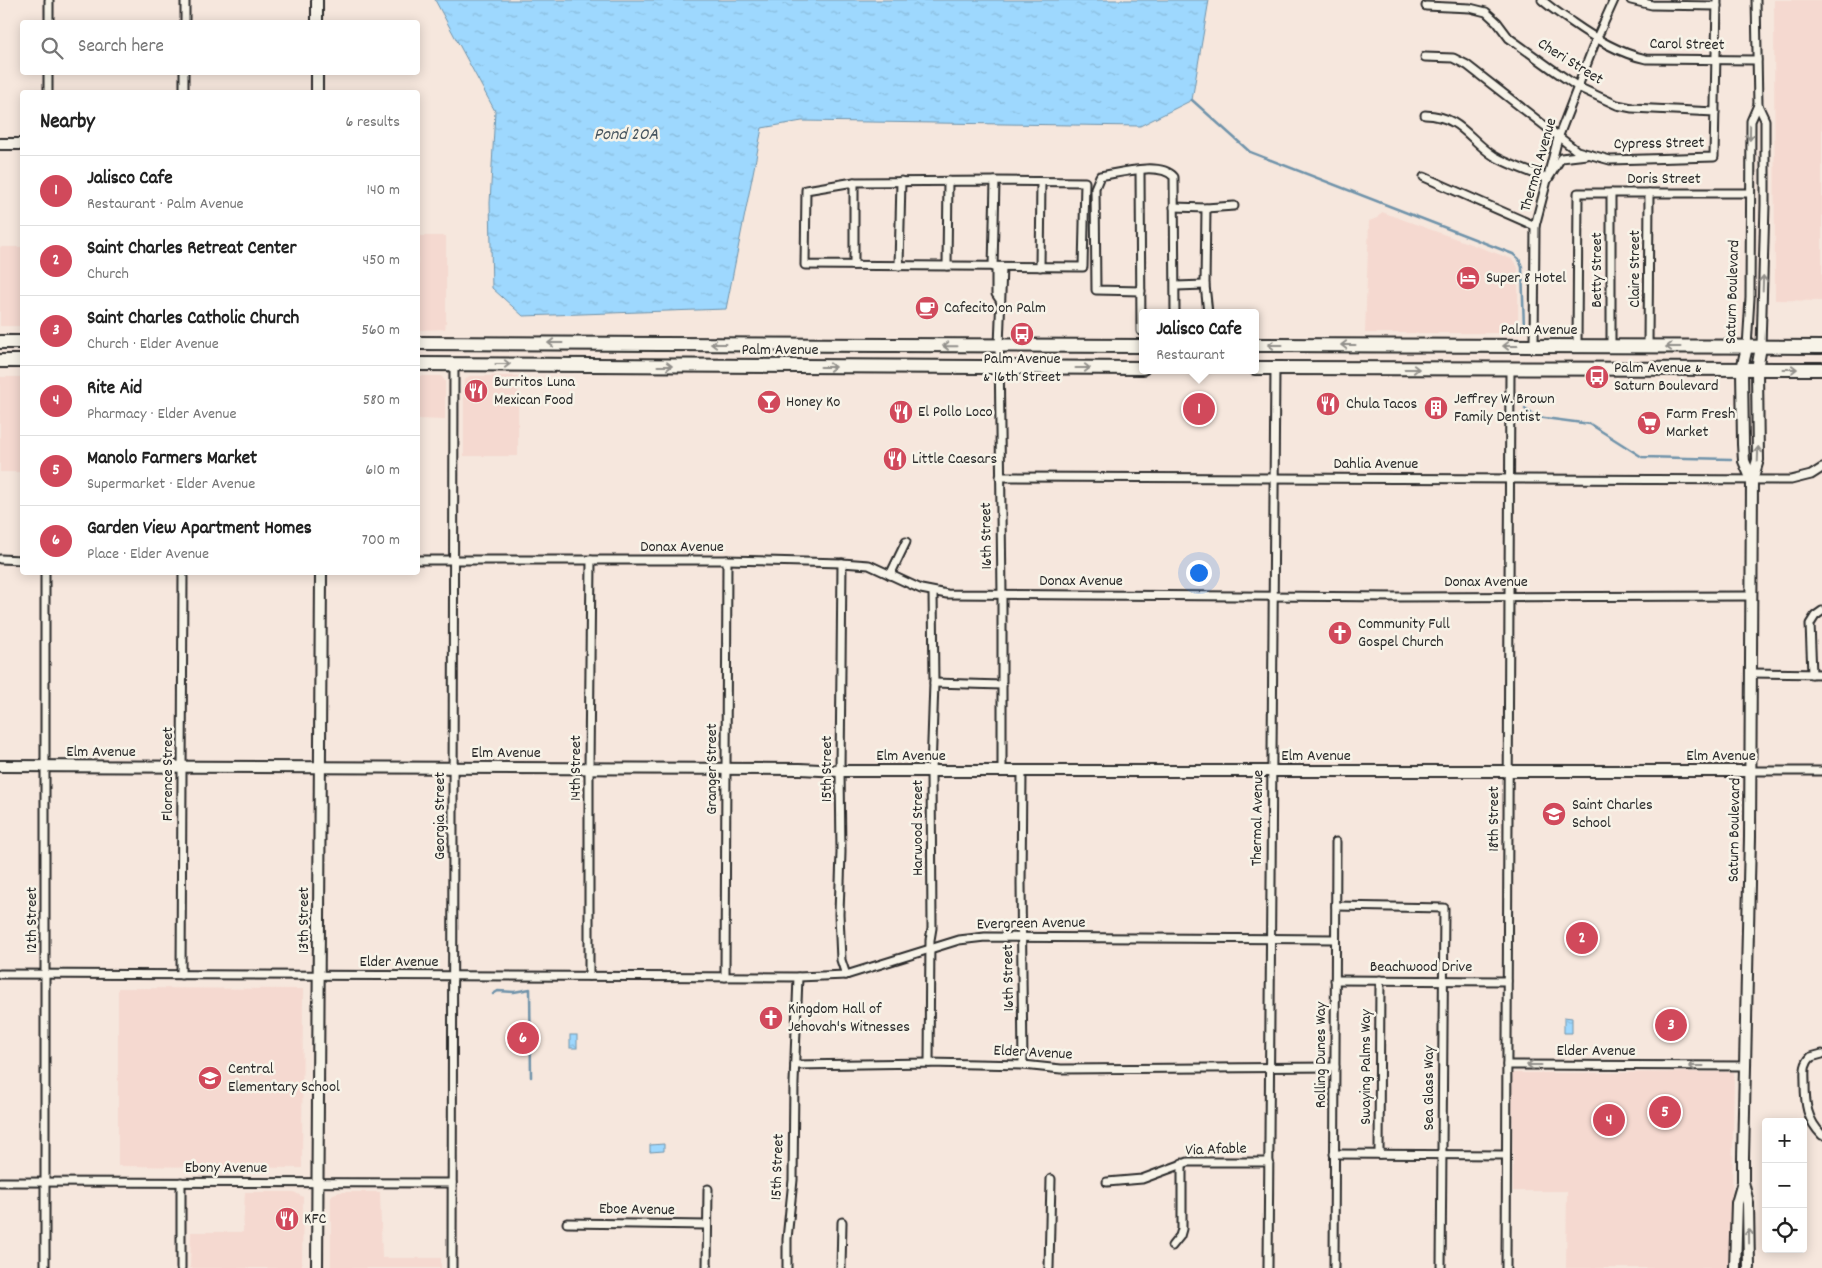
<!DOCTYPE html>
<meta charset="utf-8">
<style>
:root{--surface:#fff;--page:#f6f6f6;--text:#222;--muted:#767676;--line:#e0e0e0;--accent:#d1495b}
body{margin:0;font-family:Dekko,sans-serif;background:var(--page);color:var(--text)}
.controls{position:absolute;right:15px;bottom:15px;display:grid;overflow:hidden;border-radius:5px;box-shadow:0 2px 12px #0003}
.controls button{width:45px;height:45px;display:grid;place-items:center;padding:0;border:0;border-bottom:1px solid var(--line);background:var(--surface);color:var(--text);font:25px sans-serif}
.you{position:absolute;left:1198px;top:572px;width:18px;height:18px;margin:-12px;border:4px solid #fff;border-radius:50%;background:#1a73e8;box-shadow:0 0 0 8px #1a73e833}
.badge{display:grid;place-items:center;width:32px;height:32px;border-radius:50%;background:var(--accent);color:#fff;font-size:16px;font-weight:700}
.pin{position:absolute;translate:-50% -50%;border:2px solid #fff;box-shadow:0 1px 5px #0006}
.popup{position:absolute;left:1139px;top:309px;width:120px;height:65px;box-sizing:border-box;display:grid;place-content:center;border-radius:5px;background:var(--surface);filter:drop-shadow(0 1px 4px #0005);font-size:16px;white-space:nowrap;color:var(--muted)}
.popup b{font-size:19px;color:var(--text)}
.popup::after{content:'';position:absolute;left:50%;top:100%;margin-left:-10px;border:10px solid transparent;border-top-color:var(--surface)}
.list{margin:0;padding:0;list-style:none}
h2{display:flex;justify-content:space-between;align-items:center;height:65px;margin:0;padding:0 20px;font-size:21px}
h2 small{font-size:16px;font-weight:400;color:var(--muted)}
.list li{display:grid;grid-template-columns:32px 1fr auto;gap:15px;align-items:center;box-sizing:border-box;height:70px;padding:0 20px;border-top:1px solid var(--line)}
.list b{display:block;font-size:19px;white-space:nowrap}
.list p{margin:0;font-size:16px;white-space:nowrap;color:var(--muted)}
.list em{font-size:16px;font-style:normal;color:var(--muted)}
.icon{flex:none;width:28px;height:28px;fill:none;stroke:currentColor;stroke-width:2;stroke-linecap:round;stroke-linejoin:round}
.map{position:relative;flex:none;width:1822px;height:1268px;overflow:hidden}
.search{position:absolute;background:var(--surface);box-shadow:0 2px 12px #0003;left:20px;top:20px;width:400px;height:55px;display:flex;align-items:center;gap:12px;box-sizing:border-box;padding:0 18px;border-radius:5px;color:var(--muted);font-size:19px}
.panel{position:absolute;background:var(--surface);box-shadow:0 2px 12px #0003;left:20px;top:90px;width:400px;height:485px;border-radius:5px}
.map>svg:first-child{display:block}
</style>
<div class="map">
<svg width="1822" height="1268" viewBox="0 0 1822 1268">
<defs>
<pattern id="water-ripples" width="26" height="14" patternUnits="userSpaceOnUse" patternTransform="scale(1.25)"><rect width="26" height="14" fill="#9ed8fe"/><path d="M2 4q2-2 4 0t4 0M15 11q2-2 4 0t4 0" fill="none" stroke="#88bada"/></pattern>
</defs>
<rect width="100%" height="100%" fill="#f6e7dd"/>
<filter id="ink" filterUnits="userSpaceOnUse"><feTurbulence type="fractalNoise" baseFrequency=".02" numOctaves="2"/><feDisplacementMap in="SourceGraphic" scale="10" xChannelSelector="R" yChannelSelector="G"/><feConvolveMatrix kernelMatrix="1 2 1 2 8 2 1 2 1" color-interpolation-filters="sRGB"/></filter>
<g filter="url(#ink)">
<g fill="#f5d9d0">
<polygon points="1774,0 1822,0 1822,301 1775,300"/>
<polygon points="1382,212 1512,259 1518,267 1518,331 1509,330 1506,333 1365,333 1369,221 1377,218"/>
<polygon points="418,236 446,236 446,322 445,329 418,330"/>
<rect x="0" y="247" width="22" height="79"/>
<polygon points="418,376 441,376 445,381 445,420 418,419"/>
<polygon points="469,376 518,376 518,456 464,456 464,381"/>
<rect x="0" y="377" width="22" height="95"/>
<polygon points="118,988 303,989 302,1168 118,1166"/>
<polygon points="1734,1072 1731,1268 1566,1268 1567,1191 1513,1191 1512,1073"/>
<polygon points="245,1192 294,1192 303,1197 302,1268 190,1268 191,1232 243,1232"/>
<polygon points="340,1192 380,1192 382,1258 441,1258 441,1268 331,1268 331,1197 333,1194"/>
</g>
<g fill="url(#water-ripples)" stroke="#7093aa">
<polygon points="435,0 1209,0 1192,100 1140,126 802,121 762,128 726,309 523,316 492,288 490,203 495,111"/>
<polygon points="1564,1017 1572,1018 1572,1033 1564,1033"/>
<rect x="570" y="1035" width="7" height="13"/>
<polygon points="664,1144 664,1151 650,1152 650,1145"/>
</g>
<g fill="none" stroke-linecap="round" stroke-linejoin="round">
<g stroke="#7093aa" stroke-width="2.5">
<polyline points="1192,100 1250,152 1513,254 1519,259 1522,267 1524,329"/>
<polyline points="1525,409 1537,417 1590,424 1642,457 1731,459"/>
<polyline points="493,994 498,991 514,992 530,989 531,1077"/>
</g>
<g stroke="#2b2b2b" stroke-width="11">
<g id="street">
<polyline points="49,0 49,22"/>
<path d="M1542 0C1552 9 1563 16 1573 23 1596 39 1619 53 1646 59L1757 60"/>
<polyline points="1631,0 1652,5 1717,6"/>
<polyline points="1756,0 1758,105 1765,120 1765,205 1761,347"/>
<polyline points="1426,6 1470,8 1486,12 1497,22 1509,38 1552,69 1578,87 1617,105 1632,108 1715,112"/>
<polyline points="185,22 185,0"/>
<polyline points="1425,57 1453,58 1467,65 1577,151 1610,160 1714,157 1717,0"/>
<polyline points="48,92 48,72"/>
<polyline points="184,92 184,72"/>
<path d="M1425 115C1461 116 1468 139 1494 156 1509 165 1531 172 1548 179L1561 158 1587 155"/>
<polyline points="1140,170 1141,331"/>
<polyline points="1424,177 1535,226"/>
<polygon points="995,181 1085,182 1083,267 805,265 806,190 854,182"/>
<polyline points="1611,193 1611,347"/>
<polyline points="1174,207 1206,208 1234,206"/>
<polyline points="1206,208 1205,285 1208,313"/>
<polyline points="854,265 854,182"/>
<polyline points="899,266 901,181"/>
<polyline points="947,266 948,181"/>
<polyline points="993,267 995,181"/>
<polyline points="996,267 996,294 1000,300"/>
<polyline points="1040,267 1041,182"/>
<polyline points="1176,286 1205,285"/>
<path d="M1141 291 1096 290 1095 188 1100 176C1119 173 1160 161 1174 177L1175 313"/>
<polyline points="1534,346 1535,226 1558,138 1596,40 1614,0"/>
<polyline points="1577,347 1578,193 1750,193"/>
<polyline points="1648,347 1649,193"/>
<polyline points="1747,347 1750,298 1751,121 1758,105"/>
<polyline points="1000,477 1791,480 1811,475 1822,468"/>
<polyline points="0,559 22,560"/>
<polyline points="418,560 727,560 842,563 869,565 921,589 947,594 1397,597 1751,596"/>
<polyline points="842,563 840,771 841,852 839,914 841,960 846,975"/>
<polyline points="890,575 906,542"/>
<polyline points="1751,673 1822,674"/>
<polyline points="1812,674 1810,624 1815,616 1822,611"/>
<polyline points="934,683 1002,685"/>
<polyline points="1002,771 1002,595 999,346 1002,267"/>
<polyline points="1022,771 1021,883 1023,1065"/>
<polyline points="1750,771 1822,771"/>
<polyline points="1336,906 1444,908 1441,1268"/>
<polyline points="0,974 798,977 846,975 959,940 985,937 1335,939"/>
<polyline points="181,975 183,572"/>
<polyline points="589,976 589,768 591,560"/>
<polyline points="725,977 727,560"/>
<polyline points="1335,980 1507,981"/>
<path d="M1822 1054 1811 1057C1803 1065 1805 1073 1805 1083 1805 1104 1807 1120 1822 1135"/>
<polyline points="929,1063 930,940 932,928 931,771 934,683 933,592"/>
<polyline points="795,1065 929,1063 1023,1065 1061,1069 1335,1067"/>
<polyline points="1507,1065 1745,1066"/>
<polyline points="1334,1154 1506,1155"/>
<polyline points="1379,1154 1380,980"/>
<polyline points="0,1182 452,1183"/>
<polyline points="1107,1182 1142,1179 1188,1162 1269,1162"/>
<polyline points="567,1223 707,1225"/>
<polyline points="1172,1246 1180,1236 1182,1229 1182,1163"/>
<polyline points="45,1268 45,572"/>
<polyline points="181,1268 181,1182"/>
<polyline points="452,1268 454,364"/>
<polyline points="707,1268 708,1189"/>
<polyline points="787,1268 787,1239 793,1180 794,1083 798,977"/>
<polyline points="841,1268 842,1222"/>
<polyline points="1049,1268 1051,1179"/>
<polyline points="1268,1268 1275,368"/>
<polyline points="1334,1268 1336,842"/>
<polyline points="1506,1268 1510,370"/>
</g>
</g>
<g stroke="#2b2b2b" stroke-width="14">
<g id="secondary">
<polyline points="317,0 317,22"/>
<polyline points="317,72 317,92"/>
<polyline points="0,144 22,144"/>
<polyline points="1747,347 1742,369 1743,444 1744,461 1752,480"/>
<polyline points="0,766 800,769 840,771 1750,771"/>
<polyline points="317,1268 321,572"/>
<polyline points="1735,1268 1737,1203 1743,1182"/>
<polyline points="1749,1268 1748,1203 1743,1182 1743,1158 1750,837 1752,480 1758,460 1757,369 1761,347"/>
</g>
</g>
<g stroke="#2b2b2b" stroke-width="16">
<g id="highway">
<polyline points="0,342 22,342"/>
<polyline points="418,343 1143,346"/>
<polyline points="1255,345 1822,347"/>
<polyline points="0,361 22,361"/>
<polyline points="418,364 1143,368"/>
<polyline points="1255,368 1822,369"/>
</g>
</g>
<use href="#street" stroke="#f7f3e8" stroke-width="7"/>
<use href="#secondary" stroke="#f7f3e8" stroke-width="10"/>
<use href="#highway" stroke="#f7f3e8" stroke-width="12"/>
</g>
<defs><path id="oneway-shaft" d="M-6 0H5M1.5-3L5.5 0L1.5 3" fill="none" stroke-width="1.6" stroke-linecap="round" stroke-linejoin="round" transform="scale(1.25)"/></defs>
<g stroke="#918f8a">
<use href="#oneway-shaft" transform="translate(1750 133) rotate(91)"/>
<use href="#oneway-shaft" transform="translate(1763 283) rotate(-88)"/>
<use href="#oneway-shaft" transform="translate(555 343) rotate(-180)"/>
<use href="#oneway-shaft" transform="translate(718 344) rotate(-180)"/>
<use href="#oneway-shaft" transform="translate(1275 345) rotate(-180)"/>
<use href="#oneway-shaft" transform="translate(1348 345) rotate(-180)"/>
<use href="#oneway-shaft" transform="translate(950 346) rotate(-179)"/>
<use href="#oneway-shaft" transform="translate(1510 346) rotate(-180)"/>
<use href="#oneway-shaft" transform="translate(1673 347) rotate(-180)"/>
<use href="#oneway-shaft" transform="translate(503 364)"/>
<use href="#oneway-shaft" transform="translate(665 366)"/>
<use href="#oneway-shaft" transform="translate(828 367)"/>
<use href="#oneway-shaft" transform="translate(1083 368)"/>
<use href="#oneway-shaft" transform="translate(1412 369)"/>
<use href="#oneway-shaft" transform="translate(1790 369)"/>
<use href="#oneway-shaft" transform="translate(1758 454) rotate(-88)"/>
<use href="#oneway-shaft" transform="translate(1534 1065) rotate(-180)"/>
<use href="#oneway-shaft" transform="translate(1696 1066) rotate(-180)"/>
<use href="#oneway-shaft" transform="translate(1749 1236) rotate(-91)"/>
</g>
</g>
<defs>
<g id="hotel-disc" transform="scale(1.25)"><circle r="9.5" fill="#d1495b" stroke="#f7f3e8"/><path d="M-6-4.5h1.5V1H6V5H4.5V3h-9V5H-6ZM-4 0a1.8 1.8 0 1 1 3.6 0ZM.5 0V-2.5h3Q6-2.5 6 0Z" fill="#fff"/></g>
<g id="cafe-disc" transform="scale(1.25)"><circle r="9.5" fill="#d1495b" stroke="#f7f3e8"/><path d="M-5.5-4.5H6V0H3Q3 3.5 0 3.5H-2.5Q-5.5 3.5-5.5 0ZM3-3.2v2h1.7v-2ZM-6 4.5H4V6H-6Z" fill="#fff"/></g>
<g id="bus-disc" transform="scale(1.25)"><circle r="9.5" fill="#d1495b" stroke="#f7f3e8"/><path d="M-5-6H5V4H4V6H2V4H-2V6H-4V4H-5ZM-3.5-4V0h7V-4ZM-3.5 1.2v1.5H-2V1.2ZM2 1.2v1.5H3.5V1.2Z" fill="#fff"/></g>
<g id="restaurant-disc" transform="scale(1.25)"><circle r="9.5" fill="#d1495b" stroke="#f7f3e8"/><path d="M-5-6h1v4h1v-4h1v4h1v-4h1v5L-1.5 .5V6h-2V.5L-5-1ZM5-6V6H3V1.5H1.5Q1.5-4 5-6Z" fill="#fff"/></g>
<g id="bar-disc" transform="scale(1.25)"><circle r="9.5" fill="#d1495b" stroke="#f7f3e8"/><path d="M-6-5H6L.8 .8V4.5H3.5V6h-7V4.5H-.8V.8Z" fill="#fff"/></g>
<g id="building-disc" transform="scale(1.25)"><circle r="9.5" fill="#d1495b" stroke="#f7f3e8"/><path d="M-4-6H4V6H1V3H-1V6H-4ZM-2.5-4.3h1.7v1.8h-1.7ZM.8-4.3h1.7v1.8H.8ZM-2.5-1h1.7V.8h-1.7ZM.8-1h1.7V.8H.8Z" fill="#fff"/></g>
<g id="supermarket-disc" transform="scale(1.25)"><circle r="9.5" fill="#d1495b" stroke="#f7f3e8"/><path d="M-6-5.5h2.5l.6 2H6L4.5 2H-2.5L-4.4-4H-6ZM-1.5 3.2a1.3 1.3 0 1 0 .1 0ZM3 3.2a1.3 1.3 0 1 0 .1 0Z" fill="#fff"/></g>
<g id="church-disc" transform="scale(1.25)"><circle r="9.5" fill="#d1495b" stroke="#f7f3e8"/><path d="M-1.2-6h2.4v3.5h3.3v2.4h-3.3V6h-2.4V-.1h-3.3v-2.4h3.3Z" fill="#fff"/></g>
<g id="school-disc" transform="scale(1.25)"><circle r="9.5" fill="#d1495b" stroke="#f7f3e8"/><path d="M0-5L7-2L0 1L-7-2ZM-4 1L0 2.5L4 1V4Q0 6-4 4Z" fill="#fff"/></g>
</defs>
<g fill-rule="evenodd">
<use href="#hotel-disc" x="1468" y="278"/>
<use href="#cafe-disc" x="927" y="308"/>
<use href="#bus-disc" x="1022" y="334"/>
<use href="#bus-disc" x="1597" y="377"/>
<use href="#restaurant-disc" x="476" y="391"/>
<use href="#bar-disc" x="769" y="402"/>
<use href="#restaurant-disc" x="1328" y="404"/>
<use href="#building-disc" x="1436" y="408"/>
<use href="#restaurant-disc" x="901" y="412"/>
<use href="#supermarket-disc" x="1649" y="423"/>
<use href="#restaurant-disc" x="895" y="459"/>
<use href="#church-disc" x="1340" y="633"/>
<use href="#school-disc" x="1554" y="814"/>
<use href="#church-disc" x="771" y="1018"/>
<use href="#school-disc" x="210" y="1078"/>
<use href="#restaurant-disc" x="287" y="1219"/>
</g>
<g text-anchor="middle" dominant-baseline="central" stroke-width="5" stroke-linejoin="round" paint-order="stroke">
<g font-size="16" fill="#2b2b2b" stroke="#f7f3e8">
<text transform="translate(1687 45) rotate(1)">Carol Street</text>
<text transform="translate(1570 62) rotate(32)">Cheri Street</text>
<text transform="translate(1659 144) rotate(-1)">Cypress Street</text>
<text transform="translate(1539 165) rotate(-74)">Thermal Avenue</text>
<text x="1664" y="179">Doris Street</text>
<text transform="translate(1635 269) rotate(-90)">Claire Street</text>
<text transform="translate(1597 270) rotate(-90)">Betty Street</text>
<text transform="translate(1733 292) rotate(-88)">Saturn Boulevard</text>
<text x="1539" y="330">Palm Avenue</text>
<text x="780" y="350">Palm Avenue</text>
<text x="1376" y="464">Dahlia Avenue</text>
<text transform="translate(987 536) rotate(-91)">16th Street</text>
<text x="682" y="547">Donax Avenue</text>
<text x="1081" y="581">Donax Avenue</text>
<text x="1486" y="582">Donax Avenue</text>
<text x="101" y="752">Elm Avenue</text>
<text x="506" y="753">Elm Avenue</text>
<text x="911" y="756">Elm Avenue</text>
<text x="1316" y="756">Elm Avenue</text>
<text x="1721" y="756">Elm Avenue</text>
<text transform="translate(576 768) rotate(-90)">14th Street</text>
<text transform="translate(712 769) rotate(-90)">Granger Street</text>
<text transform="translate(827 769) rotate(-90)">15th Street</text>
<text transform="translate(168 774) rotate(-90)">Florence Street</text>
<text transform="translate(440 816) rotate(-90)">Georgia Street</text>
<text transform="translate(1258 818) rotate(-89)">Thermal Avenue</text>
<text transform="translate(1494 819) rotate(-90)">18th Street</text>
<text transform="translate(918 828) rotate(-90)">Harwood Street</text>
<text transform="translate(1735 830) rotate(-89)">Saturn Boulevard</text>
<text transform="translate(32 920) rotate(-90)">12th Street</text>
<text transform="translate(304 920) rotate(-90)">13th Street</text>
<text transform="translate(1031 924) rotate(-1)">Evergreen Avenue</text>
<text x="399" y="962">Elder Avenue</text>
<text x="1421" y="967">Beachwood Drive</text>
<text transform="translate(1009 978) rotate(-91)">16th Street</text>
<text x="1596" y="1051">Elder Avenue</text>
<text transform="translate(1033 1053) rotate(3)">Elder Avenue</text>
<text transform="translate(1321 1055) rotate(-90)">Rolling Dunes Way</text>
<text transform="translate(1366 1067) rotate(-90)">Swaying Palms Way</text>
<text transform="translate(1429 1088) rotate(-90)">Sea Glass Way</text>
<text transform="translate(1216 1150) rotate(-2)">Via Afable</text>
<text transform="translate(778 1167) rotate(-88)">15th Street</text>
<text x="226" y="1168">Ebony Avenue</text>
<text transform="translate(637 1210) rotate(1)">Eboe Avenue</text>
</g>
<g font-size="16" fill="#2b2b2b" stroke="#f7f3e8" text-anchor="start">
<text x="1486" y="278">Super 8 Hotel</text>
<text x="944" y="308">Cafecito on Palm</text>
<text x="1022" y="359" text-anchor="middle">Palm Avenue<tspan x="1022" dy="18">&amp; 16th Street</tspan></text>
<text x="1614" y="368">Palm Avenue &amp;<tspan x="1614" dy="18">Saturn Boulevard</tspan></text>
<text x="494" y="382">Burritos Luna<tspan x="494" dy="18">Mexican Food</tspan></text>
<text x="1454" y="399">Jeffrey W. Brown<tspan x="1454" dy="18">Family Dentist</tspan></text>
<text x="786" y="402">Honey Ko</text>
<text x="1346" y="404">Chula Tacos</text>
<text x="918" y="412">El Pollo Loco</text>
<text x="1666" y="414">Farm Fresh<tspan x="1666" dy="18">Market</tspan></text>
<text x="912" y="459">Little Caesars</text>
<text x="1358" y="624">Community Full<tspan x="1358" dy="18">Gospel Church</tspan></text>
<text x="1572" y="805">Saint Charles<tspan x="1572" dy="18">School</tspan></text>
<text x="788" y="1009">Kingdom Hall of<tspan x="788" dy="18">Jehovah's Witnesses</tspan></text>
<text x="228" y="1069">Central<tspan x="228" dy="18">Elementary School</tspan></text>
<text x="304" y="1219">KFC</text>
</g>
<g font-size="18" font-style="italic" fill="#485660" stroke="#f7f3e8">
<text x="626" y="135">Pond 20A</text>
</g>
</g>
</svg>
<div class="controls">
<button>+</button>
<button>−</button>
<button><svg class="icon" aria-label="locate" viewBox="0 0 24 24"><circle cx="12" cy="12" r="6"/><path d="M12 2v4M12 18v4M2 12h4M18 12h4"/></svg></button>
</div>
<div class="you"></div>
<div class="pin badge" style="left:1199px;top:409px">1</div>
<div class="popup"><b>Jalisco Cafe</b>Restaurant</div>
<div class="pin badge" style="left:1582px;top:938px">2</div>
<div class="pin badge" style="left:1671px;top:1025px">3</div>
<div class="pin badge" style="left:1609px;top:1120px">4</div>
<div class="pin badge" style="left:1665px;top:1112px">5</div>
<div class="pin badge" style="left:523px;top:1038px">6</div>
<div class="search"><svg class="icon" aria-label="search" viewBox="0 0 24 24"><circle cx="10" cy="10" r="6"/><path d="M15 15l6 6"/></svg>Search here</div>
<section class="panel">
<h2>Nearby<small>6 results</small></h2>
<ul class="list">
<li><span class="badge">1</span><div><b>Jalisco Cafe</b><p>Restaurant · Palm Avenue</p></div><em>140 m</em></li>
<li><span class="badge">2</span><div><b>Saint Charles Retreat Center</b><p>Church</p></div><em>450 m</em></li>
<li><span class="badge">3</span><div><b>Saint Charles Catholic Church</b><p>Church · Elder Avenue</p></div><em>560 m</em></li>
<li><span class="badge">4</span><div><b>Rite Aid</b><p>Pharmacy · Elder Avenue</p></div><em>580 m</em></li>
<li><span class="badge">5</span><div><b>Manolo Farmers Market</b><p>Supermarket · Elder Avenue</p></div><em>610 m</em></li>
<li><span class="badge">6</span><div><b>Garden View Apartment Homes</b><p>Place · Elder Avenue</p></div><em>700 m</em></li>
</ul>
</section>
</div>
